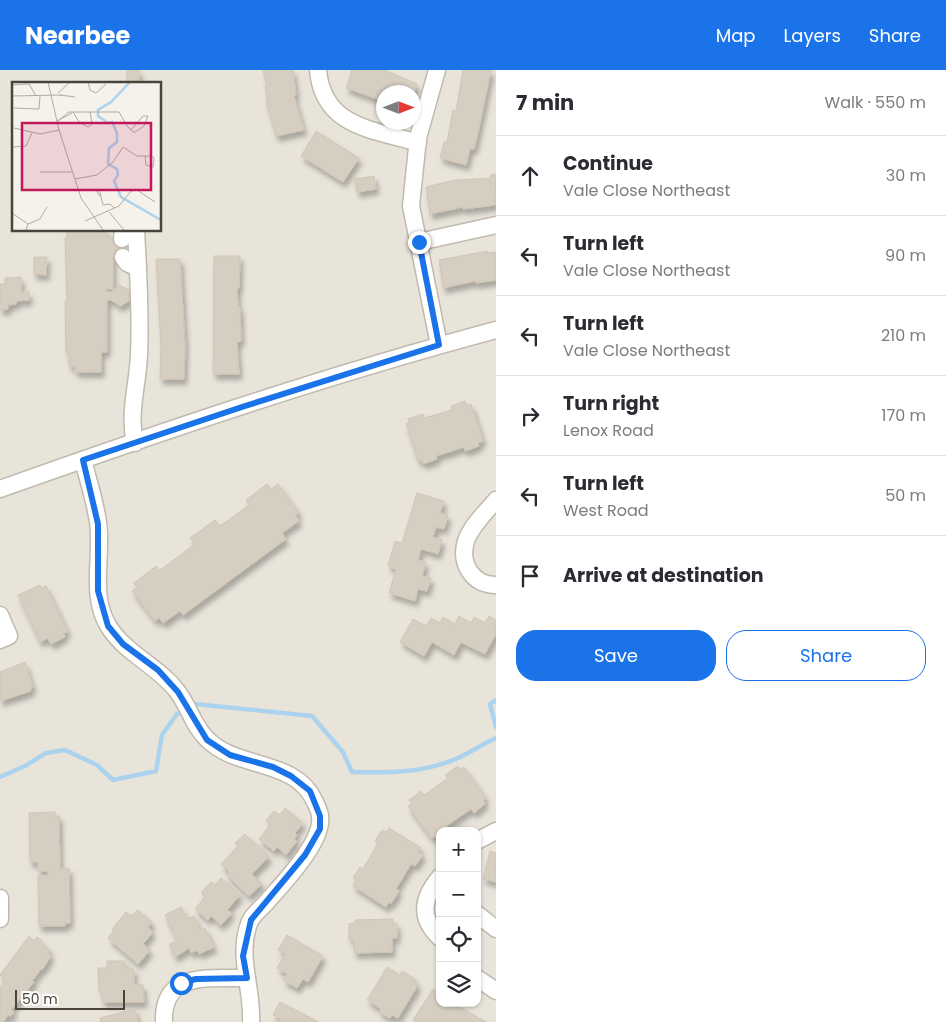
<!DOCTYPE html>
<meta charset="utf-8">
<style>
:root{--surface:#fff;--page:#f2f2f3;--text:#2b2b33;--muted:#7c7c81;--line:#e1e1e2;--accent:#1a73e8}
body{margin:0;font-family:Poppins,sans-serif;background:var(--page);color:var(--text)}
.controls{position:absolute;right:15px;bottom:15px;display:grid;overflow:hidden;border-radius:10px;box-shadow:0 1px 4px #0004}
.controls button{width:45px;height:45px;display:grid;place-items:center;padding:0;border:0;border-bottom:1px solid var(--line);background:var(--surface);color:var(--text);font:25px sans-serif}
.compass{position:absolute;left:376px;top:15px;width:45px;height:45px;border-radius:50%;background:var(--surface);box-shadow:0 1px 4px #0004;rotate:90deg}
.scale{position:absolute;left:15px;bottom:12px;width:110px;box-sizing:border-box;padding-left:5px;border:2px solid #494339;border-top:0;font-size:14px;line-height:18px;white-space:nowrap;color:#494339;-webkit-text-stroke:4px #fff;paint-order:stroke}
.stop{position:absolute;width:15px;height:15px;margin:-11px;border:4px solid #1a73e8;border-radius:50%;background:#fff}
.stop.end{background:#1a73e8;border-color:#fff;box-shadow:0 1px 5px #0008}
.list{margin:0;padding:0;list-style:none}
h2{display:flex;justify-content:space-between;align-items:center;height:65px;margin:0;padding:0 20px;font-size:21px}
h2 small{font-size:16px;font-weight:400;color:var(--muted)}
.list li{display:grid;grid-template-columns:32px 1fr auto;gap:15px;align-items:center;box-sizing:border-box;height:80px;padding:0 20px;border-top:1px solid var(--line)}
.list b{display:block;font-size:19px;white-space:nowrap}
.list p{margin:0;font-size:16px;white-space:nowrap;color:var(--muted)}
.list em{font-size:16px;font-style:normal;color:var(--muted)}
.actions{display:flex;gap:10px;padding:15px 20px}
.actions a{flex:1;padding:11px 0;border:1px solid var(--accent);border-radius:20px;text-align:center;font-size:18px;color:var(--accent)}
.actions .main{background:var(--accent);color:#fff}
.icon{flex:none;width:28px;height:28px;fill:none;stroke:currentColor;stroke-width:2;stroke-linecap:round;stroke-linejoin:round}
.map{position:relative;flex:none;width:496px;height:952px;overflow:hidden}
header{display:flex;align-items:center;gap:30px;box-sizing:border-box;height:70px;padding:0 25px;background:var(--accent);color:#fff}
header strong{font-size:24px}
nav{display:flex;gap:28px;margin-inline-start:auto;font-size:18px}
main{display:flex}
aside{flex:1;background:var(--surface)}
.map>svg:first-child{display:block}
</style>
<header>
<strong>Nearbee</strong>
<nav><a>Map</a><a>Layers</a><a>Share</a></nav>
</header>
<main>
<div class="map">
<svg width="496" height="952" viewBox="0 0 496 952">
<defs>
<filter id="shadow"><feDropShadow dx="3" dy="5.5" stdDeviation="2.5" flood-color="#0004"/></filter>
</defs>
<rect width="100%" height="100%" fill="#f5f2eb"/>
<path fill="#e8e4da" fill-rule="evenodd" d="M0 0H496V952H0ZM14 14H160V160H14ZM383 22H413V52H383ZM440 761H477V933H440Z"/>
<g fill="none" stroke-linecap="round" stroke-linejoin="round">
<g stroke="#abd3ee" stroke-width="4.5">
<polyline points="496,630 490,634 496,657"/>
<path d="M0 707 25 696 46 683 65 680 97 695 113 710 156 701 162 665 177 644 195 634 312 646 343 682 352 702C389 703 424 703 458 688 471 682 483 674 496 668"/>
</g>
</g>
<g fill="#d6cec1" stroke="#d1c6b5" filter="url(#shadow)">
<rect x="127" y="0" width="12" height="14"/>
<polygon points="263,0 293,0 296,25 294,26 304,60 276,66 266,32 268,32 265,17 267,17"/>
<polygon points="352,0 384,0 417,14 413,25 413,22 383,22 383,31 346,18"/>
<polygon points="463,0 491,0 478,63 474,79 470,79 466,95 440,88 444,72 447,72 453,40 456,41"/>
<polygon points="316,61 359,88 343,112 301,86"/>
<polygon points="496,104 495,135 463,139 463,137 430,144 426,117 459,109 459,110 491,108 490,105"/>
<polygon points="374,106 376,119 357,122 354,109"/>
<polygon points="67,160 107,160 107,168 129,169 129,187 113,187 113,219 106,219 106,222 111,222 119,215 129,220 129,231 120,236 111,230 107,230 107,282 101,282 101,302 75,302 75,296 69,296 69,282 66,282 65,231 67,231 65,168 67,167"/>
<polygon points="487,181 488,183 496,182 496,210 476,213 475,211 443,218 439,190"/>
<polygon points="214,186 240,186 239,218 237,220 238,237 240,237 241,271 237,272 239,304 213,304"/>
<polygon points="34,187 47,187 46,205 34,204"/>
<polygon points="156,189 180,189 185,276 184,309 160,309 161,277"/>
<polygon points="21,207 21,222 29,222 29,230 16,231 16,234 8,235 8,239 0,240 0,214 5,214 5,208"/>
<polygon points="465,331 467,336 471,334 483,371 478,373 479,376 465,381 464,377 436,386 437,389 423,394 422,390 418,391 406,354 409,353 408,349 423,344 424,348 452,340 451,336"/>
<polygon points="267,414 271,419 278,414 299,443 295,445 299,451 282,463 286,469 183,545 180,541 163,553 159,548 155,551 132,521 137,518 134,513 156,496 159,501 195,474 190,468 215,450 220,456 249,435 246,430"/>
<polygon points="417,423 444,431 440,443 448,445 444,459 436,457 433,467 442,470 438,484 421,479 418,490 426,492 422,506 431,508 427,521 418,519 415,531 389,523 396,499 388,496 395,471 402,473"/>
<polygon points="40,515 41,518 46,516 68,562 63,563 65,567 51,574 48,568 40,572 18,525"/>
<polygon points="459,546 471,553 474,547 485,553 489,546 496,550 496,564 485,584 461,572 454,585 432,572 424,586 400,572 413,549 426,556 431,548 440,553 443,547 455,554"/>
<polygon points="25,592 33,617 30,619 31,621 0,631 0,602"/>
<polygon points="458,696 460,700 464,697 486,728 483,730 485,734 474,743 471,739 446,756 449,760 440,761 440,767 437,769 435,766 431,768 408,736 412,734 409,730 421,721 424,725 448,708 445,705"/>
<polygon points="285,738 303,753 295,763 297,765 294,769 297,771 286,785 277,777 274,781 259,769 270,755 266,751 274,741 280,745"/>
<polygon points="55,742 55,746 59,746 60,799 69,798 70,853 65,853 65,856 39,856 38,806 48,806 48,801 38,801 38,792 30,792 29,743"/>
<polygon points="389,758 421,778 418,782 423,785 415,796 411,794 396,819 399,821 391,834 389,832 386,837 353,816 356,810 353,808 360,797 363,799 378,773 375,771 382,760 386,762"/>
<polygon points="245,764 269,787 252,804 262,814 249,826 227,805 229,802 221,794 238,776 235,773"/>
<polygon points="490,781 496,783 496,812 483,809"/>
<polygon points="221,808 240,825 227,840 232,843 221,855 211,846 208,850 195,839 205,827 201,823 211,812 215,815"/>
<polygon points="181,837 187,849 194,846 200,860 205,858 214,877 199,884 198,880 191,883 189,878 175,887 169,874 177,871 165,845"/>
<polygon points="138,840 152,852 148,857 153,862 143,874 150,880 138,894 108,868 114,860 112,859 126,842 131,846"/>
<polygon points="393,849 393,854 397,854 397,868 392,868 392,882 354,883 354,869 349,869 349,854 355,853 355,850"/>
<polygon points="287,865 323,886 308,912 303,909 297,918 283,910 287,904 277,898 285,884 278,880"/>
<polygon points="29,866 34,871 37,867 42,871 40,872 50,880 48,883 51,886 42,900 41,899 32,911 34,912 11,940 14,942 10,947 8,945 3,952 0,952 0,917 5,911 0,905"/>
<polygon points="107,891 125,891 125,899 134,899 134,915 143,915 144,932 102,932 102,921 99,921 98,898 107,898"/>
<polygon points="387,897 400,905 402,901 415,909 414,912 418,915 398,948 392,945 390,948 379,942 381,939 367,930"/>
<polygon points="433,919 437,922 440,921 440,933 452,933 486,952 417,952 413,950"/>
<polygon points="280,932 319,952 279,952 281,949 273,945"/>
<polygon points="135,939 138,952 101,952 100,948"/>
</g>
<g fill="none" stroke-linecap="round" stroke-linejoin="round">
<g stroke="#c0baae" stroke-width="19">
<g id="minor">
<path d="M318 0C323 57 372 59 418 73"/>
<polyline points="437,0 418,68 411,136 439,275"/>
<polyline points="122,169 123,160"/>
<polyline points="419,172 496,155"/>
<polyline points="123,187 127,193 138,198"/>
<path d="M135 373C128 342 138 315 139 284 141 243 138 201 136 160"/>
<path d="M83 390C88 410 95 431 98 452 103 486 89 526 109 557 126 584 158 596 177 621 189 636 193 656 207 669 237 700 296 688 315 732 317 736 320 742 320 746 324 772 281 815 265 834 260 839 253 845 250 851 236 885 253 918 251 952"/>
<path d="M0 419C163 361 328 305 496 260"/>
<path d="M496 430C486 442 471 456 466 471 459 494 473 515 496 515"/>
<polyline points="0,545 9,566 0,570"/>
<polyline points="477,771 496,761"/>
<path d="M440 807C422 828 419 848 440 868"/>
<polyline points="0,828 0,849"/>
<polyline points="477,844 496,859"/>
<polyline points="477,908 496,921"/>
<path d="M164 952C162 900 210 909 247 908"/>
</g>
</g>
<use href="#minor" stroke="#fff" stroke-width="16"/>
</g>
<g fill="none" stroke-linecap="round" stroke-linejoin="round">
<polyline stroke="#1a73e8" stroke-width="6" points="181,913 196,909 247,908 243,886 251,850 305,785 320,759 320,746 310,721 291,706 273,697 230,685 207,670 178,622 158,600 123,574 108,556 98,521 98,454 83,390 245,336 439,275 419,172"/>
</g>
<g transform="translate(12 12)">
<rect width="149" height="149" fill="#f5f2eb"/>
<path fill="none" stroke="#abd3ee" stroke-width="2.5" d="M118 0 99 20 86 28V34L96 41 100 40 105 51V60L97 66 96 82 105 87 106 93 102 99 109 115 149 138"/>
<path fill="none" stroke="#b0aca4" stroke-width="1" d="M36 0 47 48 69 116 91 148M76 0 78 8 84 11 94 2M0 3 17 2 24 14M46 11 58 0M48 13 63 15M0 14 50 13M2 26 27 27 28 14M61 30 67 40 76 45 80 42 78 30M45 39 60 31M46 39 57 30H107L115 44 121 50H123L132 44 136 34H131L119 48M2 46 28 52 47 48M0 65 14 64 20 51M28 90H60M63 97 85 93 101 80 111 65 125 74H139L142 76 141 85 134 83 133 74M88 114 84 108 87 107 91 123 98 122 102 126M97 130 112 148M0 131 16 142M73 139 107 124 119 109 125 108 143 120M14 148 16 142 28 137 35 125"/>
<path fill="#c2185b" fill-opacity="0.15" stroke="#c2185b" stroke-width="2.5" d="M10 41H139V108H10Z"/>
<rect width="149" height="149" fill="none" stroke="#494339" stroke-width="2.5"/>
</g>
</svg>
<div class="controls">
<button>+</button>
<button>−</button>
<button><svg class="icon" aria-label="locate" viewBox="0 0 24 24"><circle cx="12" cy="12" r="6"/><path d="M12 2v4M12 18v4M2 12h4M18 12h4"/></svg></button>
<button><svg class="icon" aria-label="layers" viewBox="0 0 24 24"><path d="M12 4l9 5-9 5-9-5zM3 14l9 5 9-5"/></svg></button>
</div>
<svg class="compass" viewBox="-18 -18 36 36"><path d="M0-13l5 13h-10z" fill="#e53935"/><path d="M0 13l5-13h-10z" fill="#7c7c81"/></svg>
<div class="scale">50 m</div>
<div class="stop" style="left:181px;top:913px"></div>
<div class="stop end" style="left:419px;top:172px"></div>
</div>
<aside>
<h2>7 min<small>Walk · 550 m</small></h2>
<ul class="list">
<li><svg class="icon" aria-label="ahead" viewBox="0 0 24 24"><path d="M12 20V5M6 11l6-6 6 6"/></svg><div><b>Continue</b><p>Vale Close Northeast</p></div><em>30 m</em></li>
<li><svg class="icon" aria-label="left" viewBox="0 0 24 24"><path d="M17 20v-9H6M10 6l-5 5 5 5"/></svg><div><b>Turn left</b><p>Vale Close Northeast</p></div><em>90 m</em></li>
<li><svg class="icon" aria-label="left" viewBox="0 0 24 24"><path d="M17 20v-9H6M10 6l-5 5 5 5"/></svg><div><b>Turn left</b><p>Vale Close Northeast</p></div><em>210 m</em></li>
<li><svg class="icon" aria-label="right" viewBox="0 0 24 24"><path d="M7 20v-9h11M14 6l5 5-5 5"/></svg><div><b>Turn right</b><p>Lenox Road</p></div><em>170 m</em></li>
<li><svg class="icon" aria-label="left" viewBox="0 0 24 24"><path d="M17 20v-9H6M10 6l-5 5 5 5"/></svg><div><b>Turn left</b><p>West Road</p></div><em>50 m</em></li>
<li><svg class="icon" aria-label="arrive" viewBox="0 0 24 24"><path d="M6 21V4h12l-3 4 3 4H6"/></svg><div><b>Arrive at destination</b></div></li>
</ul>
<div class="actions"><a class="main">Save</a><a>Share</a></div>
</aside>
</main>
